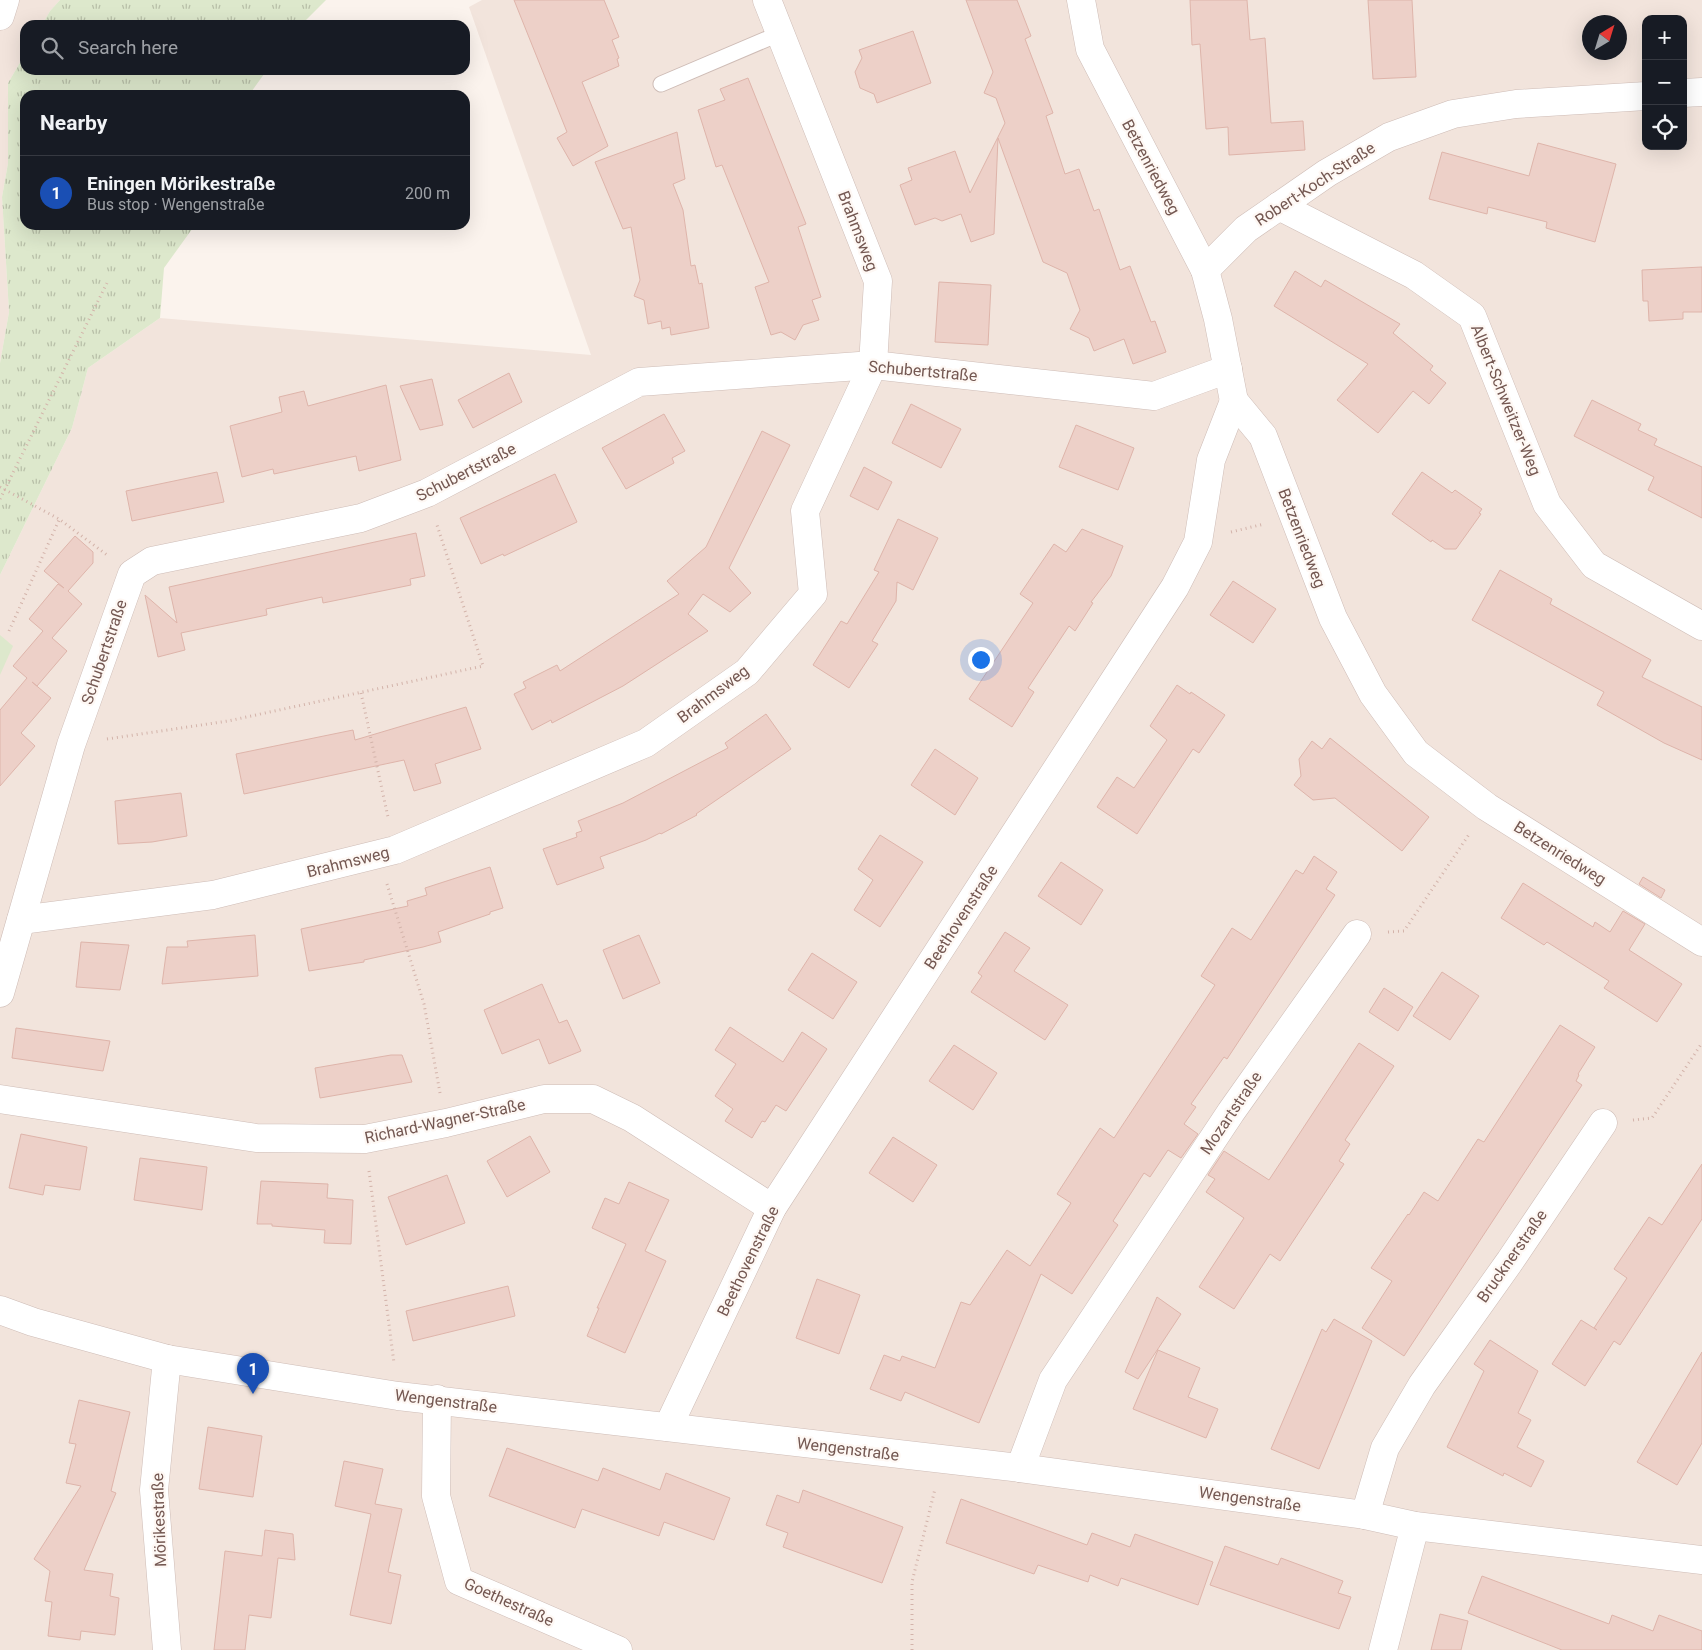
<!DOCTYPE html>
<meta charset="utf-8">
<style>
:root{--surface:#171b24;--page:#242831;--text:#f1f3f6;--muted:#9ea1a6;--line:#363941;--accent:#d56662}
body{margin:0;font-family:Roboto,sans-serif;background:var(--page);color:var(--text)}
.controls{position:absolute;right:15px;top:15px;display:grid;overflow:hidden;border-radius:10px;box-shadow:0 5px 20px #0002}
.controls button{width:45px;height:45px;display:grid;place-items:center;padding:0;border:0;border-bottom:1px solid var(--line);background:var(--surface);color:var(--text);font:25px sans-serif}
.compass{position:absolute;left:1582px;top:15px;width:45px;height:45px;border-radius:50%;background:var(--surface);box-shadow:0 5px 20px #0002;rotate:38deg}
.you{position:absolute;left:980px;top:659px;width:18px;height:18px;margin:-12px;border:4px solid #fff;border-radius:50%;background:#1a73e8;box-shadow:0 0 0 8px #1a73e833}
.badge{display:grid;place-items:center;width:32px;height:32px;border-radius:50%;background:var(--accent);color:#fff;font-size:16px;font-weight:700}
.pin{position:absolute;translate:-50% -41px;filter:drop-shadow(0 1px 2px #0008)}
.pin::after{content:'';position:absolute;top:26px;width:18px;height:15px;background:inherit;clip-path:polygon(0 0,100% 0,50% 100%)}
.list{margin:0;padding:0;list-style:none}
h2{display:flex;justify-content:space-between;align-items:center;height:65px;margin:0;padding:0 20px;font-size:21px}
h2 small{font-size:16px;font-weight:400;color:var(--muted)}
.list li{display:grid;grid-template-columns:32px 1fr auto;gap:15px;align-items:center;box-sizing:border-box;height:75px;padding:0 20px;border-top:1px solid var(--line)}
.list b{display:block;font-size:19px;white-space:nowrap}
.list p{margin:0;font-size:16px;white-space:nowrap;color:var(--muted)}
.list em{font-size:16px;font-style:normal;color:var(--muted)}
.icon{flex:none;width:28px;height:28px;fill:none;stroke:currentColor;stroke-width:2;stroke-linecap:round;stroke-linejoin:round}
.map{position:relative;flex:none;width:1702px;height:1650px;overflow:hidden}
.search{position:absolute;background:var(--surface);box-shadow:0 5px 20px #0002;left:20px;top:20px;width:450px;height:55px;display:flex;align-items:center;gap:12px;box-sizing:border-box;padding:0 18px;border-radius:15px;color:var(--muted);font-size:19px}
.panel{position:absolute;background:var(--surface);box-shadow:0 5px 20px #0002;left:20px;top:90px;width:450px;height:140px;border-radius:15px}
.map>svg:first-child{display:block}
</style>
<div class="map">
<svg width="1702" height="1650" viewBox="0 0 1702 1650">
<defs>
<pattern id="grass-tufts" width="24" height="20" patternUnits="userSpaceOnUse" patternTransform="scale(1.25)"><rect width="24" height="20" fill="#dde8cc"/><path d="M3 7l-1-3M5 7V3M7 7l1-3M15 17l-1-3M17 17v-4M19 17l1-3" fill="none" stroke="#b8bfa8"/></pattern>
</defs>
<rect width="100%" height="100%" fill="#fbf3ed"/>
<g fill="#f2e4dc" fill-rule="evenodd">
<polygon points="0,0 60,0 50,11 42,25 25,25 25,54 8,83 8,163 2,197 9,312 0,363"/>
<path d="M482 0H1702V1650H0V575L72 428 88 368 160 318 591 355 469 7ZM1646 19H1683V146H1646ZM1590 22H1620V52H1590Z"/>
</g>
<g fill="url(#grass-tufts)">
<polygon points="60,0 326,0 301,25 42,25 50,11"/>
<polygon points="25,54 25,70 267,70 249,95 25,95 25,225 195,225 164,268 160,318 88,368 72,428 0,575 0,363 9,312 2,197 8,163 8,83"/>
</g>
<polygon fill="#dde8cc" points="0,635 13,646 0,675"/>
<g fill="#edd0c8" stroke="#deb4aa">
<polygon points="514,0 604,0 619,37 612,40 619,58 617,59 619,66 582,82 608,146 573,166 557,138 567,132"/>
<polygon points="966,0 1017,0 1031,36 1025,39 1053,113 1046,116 1065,174 1079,169 1094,211 1099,209 1120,270 1130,266 1151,322 1155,321 1166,352 1133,364 1124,339 1094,351 1089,338 1070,329 1080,310 1067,273 1043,262 998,138 994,234 971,242 961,214 942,221 935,218 915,225 900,185 912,180 908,168 955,151 970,193 1005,123 996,98 984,93 993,72"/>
<polygon points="1190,0 1247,0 1250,40 1265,38 1271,123 1303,121 1305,150 1229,155 1228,127 1206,129 1200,44 1192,45"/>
<polygon points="1368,0 1412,0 1416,77 1373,79"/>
<polygon points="913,31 931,83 877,103 874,94 860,88 855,72 862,58 859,50"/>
<polygon points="748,78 806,224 798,227 821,297 812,300 819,320 803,325 795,340 781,332 771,335 755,287 769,282 722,165 716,167 698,110 725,100 720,89"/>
<polygon points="677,132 685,179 673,184 683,210 691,266 695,265 699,284 702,283 709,328 671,335 670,327 662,329 661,321 648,324 644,300 634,296 640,280 631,227 623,229 595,162"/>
<polygon points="1538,143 1616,164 1595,242 1546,228 1547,222 1488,207 1487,214 1429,199 1442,152 1529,176"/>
<polygon points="1702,267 1702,312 1683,312 1683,319 1649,321 1648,301 1643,301 1642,270"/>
<polygon points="1295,271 1321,287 1325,280 1400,324 1393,333 1433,366 1430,370 1446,383 1429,404 1413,391 1378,433 1337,400 1368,364 1274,306"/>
<polygon points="939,282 991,285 988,345 935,342"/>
<polygon points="509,373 522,402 473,428 458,400"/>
<polygon points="432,379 443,425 420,430 400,386"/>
<polygon points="386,385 401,460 359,471 356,456 274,474 273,469 242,477 230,426 282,412 279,397 304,391 308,406"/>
<polygon points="1592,400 1641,424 1638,430 1657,439 1654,445 1702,467 1702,518 1648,490 1654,477 1574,436"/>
<polygon points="911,404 961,429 941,468 892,443"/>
<polygon points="664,414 685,451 672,458 674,463 626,489 602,448"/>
<polygon points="1076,425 1134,448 1118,490 1059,467"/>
<polygon points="762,431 790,445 729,568 751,593 730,612 703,594 688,614 708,631 623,686 552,723 551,720 532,730 514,694 526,688 523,682 557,665 560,671 679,594 667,581 706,547"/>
<polygon points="864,467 892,482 878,510 850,496"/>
<polygon points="217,472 224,502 132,521 126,491"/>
<polygon points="1422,472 1452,493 1455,490 1482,509 1479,513 1481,514 1456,549 1445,549 1432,540 1431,542 1392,514"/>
<polygon points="555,474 577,522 504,556 503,554 481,564 460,518"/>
<polygon points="898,519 938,538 913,590 897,582 896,601 872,641 878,644 849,688 813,665 841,621 847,624 879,572 874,570"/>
<polygon points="1082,529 1123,546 1111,576 1091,602 1093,603 1075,631 1069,626 1028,688 1034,692 1012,727 969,699 1033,603 1020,594 1054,544 1066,552"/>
<polygon points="416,533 425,576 410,579 411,585 323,603 322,597 266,609 267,615 181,633 185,650 158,657 145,595 177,623 169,587"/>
<polygon points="75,536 93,552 93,563 68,591 82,604 52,638 67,651 37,686 32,682 51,698 21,733 35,746 0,786 0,710 27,678 13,666 43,631 29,619 58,584 64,588 44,571"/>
<polygon points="1500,570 1552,599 1550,604 1651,660 1642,677 1702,707 1702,760 1664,743 1597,705 1604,692 1472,620"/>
<polygon points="1233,581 1276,609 1253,643 1210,615"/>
<polygon points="1177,685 1190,694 1191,692 1225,715 1199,753 1193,749 1137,834 1097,807 1117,777 1134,788 1167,740 1150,726"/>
<polygon points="466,707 481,749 435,764 441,783 414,791 404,760 244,794 236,754 353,730 355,740"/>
<polygon points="766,714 791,749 696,814 697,815 661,834 660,833 646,840 600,857 604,868 557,885 543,849 577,837 576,833 582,831 578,821 623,803 728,748 725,743"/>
<polygon points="1330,738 1429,817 1402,851 1335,798 1313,800 1294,785 1301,776 1299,759 1312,741 1322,749"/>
<polygon points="935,749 978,778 955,815 911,785"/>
<polygon points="181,793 187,836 152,842 118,844 115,801"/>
<polygon points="880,835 923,862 880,927 854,910 873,880 858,869"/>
<polygon points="1314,856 1337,872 1326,889 1335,895 1227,1059 1224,1057 1191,1104 1196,1107 1184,1124 1198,1134 1181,1158 1168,1150 1150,1177 1144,1173 1113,1221 1118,1225 1072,1294 1041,1274 979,1423 905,1392 901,1401 870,1389 884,1355 900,1361 902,1356 935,1368 961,1302 970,1305 1007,1250 1030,1266 1071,1203 1057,1194 1090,1143 1100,1128 1114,1138 1215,985 1201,976 1232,928 1251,940 1296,870 1303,874"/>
<polygon points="1061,862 1103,890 1081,925 1038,896"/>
<polygon points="490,867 503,908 490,912 490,914 438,932 441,942 423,947 364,960 364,962 309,971 301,929 408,906 407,901 427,895 425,888"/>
<polygon points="1643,877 1665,890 1661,898 1639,884"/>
<polygon points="1523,883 1593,927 1595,922 1610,932 1623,911 1645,924 1629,950 1682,984 1657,1022 1604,988 1609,981 1547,942 1544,945 1501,918"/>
<polygon points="1005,932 1030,948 1014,971 1068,1005 1045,1040 971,992 982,976 978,973"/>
<polygon points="255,935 258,976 162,984 167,947 188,947 187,941"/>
<polygon points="639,935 660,983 623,999 603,950"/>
<polygon points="81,942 129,945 120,990 76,987"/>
<polygon points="812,953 857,982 833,1019 788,990"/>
<polygon points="1442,972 1479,996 1450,1040 1413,1016"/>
<polygon points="542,984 559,1023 567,1020 581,1051 549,1064 539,1039 502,1054 484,1010"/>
<polygon points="1384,988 1413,1007 1398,1031 1369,1012"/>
<polygon points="1560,1025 1595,1047 1578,1074 1579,1075 1576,1081 1582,1085 1404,1356 1362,1328 1392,1281 1371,1268 1408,1214 1409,1215 1424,1192 1438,1201 1478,1139 1484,1142"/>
<polygon points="730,1027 783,1062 802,1032 827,1049 786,1111 776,1105 765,1122 762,1121 752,1138 725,1121 733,1109 715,1096 736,1064 715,1050"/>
<polygon points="16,1028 110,1041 103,1071 12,1058"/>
<polygon points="1359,1043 1394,1066 1345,1140 1350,1144 1339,1161 1344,1164 1280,1261 1270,1254 1234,1309 1199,1287 1244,1218 1206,1192 1215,1179 1208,1175 1224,1151 1269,1180"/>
<polygon points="954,1045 997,1073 973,1110 929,1081"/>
<polygon points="391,1055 402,1055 412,1082 320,1098 315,1068"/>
<polygon points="21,1134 87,1147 80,1190 45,1185 43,1195 9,1188"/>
<polygon points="530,1136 550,1172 507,1197 487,1161"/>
<polygon points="893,1137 937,1165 913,1202 869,1173"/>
<polygon points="140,1158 207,1167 202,1210 134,1200"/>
<polygon points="1702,1164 1702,1219 1620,1345 1614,1341 1585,1386 1552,1364 1581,1320 1597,1330 1594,1328 1627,1278 1614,1269 1649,1217 1662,1225"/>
<polygon points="447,1175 465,1223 406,1245 388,1197"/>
<polygon points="261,1181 328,1184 327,1198 353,1200 351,1244 324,1243 325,1230 272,1226 272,1224 257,1224"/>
<polygon points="629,1182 669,1200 645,1251 666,1261 625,1353 587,1336 599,1308 597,1308 626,1244 592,1228 605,1198 619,1204"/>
<polygon points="817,1279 860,1295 839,1354 796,1338"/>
<polygon points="508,1286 515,1316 413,1341 406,1311"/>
<polygon points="1157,1297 1181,1314 1138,1379 1125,1372"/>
<polygon points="1334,1319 1372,1341 1319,1469 1271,1449 1322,1329 1326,1332"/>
<polygon points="1490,1340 1538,1371 1518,1413 1531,1420 1517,1447 1544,1461 1531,1487 1504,1473 1503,1476 1447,1447 1484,1371 1474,1364"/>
<polygon points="1158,1350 1200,1368 1188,1397 1218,1409 1206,1438 1133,1409"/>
<polygon points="1702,1352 1702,1443 1677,1485 1637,1462"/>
<polygon points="79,1400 130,1412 111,1491 116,1493 84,1570 113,1574 110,1596 119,1598 115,1635 81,1631 80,1640 48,1636 52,1602 45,1601 50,1571 34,1559 81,1486 66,1483 76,1444 69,1443"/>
<polygon points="208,1427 262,1436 253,1497 199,1489"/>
<polygon points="507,1448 598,1481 603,1468 660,1490 666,1473 730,1498 714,1540 664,1522 659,1536 582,1509 575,1528 489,1496"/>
<polygon points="344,1461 383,1469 375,1504 402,1509 388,1572 401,1575 391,1624 350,1615 371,1514 335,1506"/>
<polygon points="803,1490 903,1527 882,1583 783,1547 788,1533 766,1525 777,1495 799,1503"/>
<polygon points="961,1499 1087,1545 1092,1533 1130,1547 1135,1534 1213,1562 1198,1605 1121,1578 1118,1586 1090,1575 1088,1582 1038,1565 1034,1574 946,1543"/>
<polygon points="265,1530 293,1534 295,1560 278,1558 271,1618 249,1615 245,1650 214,1650 225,1551 262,1556"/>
<polygon points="1225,1546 1278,1565 1281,1558 1343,1581 1338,1593 1351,1597 1339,1629 1210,1585"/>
<polygon points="1482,1576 1609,1624 1612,1615 1653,1631 1659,1615 1702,1631 1702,1650 1562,1650 1468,1613"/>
<polygon points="1440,1614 1468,1621 1461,1650 1431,1650"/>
</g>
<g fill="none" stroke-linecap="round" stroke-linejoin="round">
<g stroke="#cebcb6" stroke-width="17">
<polyline id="lane" points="661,84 781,33"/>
</g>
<g stroke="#cebcb6" stroke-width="29">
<g id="street">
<polyline points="1081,0 1090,49 1205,270 1218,319 1234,401 1263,436 1333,618 1373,694 1416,753 1487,807 1702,942"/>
<polyline points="0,16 5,0"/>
<polyline points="1683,93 1702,92"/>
<polyline points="1279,206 1414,275 1472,316 1547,504 1594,565 1702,626"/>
<polyline points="1205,270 1246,229 1327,173 1389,137 1453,114 1516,104 1646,96"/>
<polyline points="21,920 213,895 395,850 646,743 747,672 813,594 805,511 873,365 878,281 767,0"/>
<polyline points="0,993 71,745 132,574 152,561 361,518 427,493 639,382 873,365 1154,396 1228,369"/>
<polyline points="0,1099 256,1138 365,1139 446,1123 544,1099 593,1099 632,1118 772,1208"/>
<polyline points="0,1310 33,1322 167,1359 398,1396 1020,1468 1365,1515 1415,1526 1702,1560"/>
<polyline points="167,1359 154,1490 167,1650"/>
<polyline points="437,1399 436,1496 459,1581 618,1650"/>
<polyline points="668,1427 772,1208 1175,587 1198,542 1211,460 1234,401"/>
<polyline points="1020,1468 1053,1380 1231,1112 1357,934"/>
<polyline points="1365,1515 1385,1448 1422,1385 1510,1261 1603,1123"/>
<polyline points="1383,1650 1415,1526"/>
</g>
</g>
<g stroke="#d3b3aa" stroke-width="3" stroke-dasharray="1 4" stroke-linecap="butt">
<polyline points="0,487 59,519 107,555"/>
<polyline points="0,499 107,283"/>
<polyline points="1231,532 1264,524"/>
<polyline points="9,631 59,520"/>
<polyline points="361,693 388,817"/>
<polyline points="107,739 228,721 483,666 436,522"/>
<polyline points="387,884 424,1004 440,1093"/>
<polyline points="1388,932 1404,931 1470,833"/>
<polyline points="1633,1120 1652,1118 1702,1043"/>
<polyline points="369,1171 394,1363"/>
<polyline points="912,1650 912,1582 935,1489"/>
</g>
<use href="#lane" stroke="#fff" stroke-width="15"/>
<use href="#street" stroke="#fff" stroke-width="28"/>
</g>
<g text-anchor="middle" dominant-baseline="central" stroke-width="4.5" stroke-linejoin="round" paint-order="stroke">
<g font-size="16" fill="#745852" stroke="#fef8f4">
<text transform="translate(1151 167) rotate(62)">Betzenriedweg</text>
<text transform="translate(1315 184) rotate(-33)">Robert-Koch-Straße</text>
<text transform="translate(858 231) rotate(69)">Brahmsweg</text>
<text transform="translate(923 371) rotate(5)">Schubertstraße</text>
<text transform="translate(1506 400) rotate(68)">Albert-Schweitzer-Weg</text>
<text transform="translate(466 472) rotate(-27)">Schubertstraße</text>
<text transform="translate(1302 538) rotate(69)">Betzenriedweg</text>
<text transform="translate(104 652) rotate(-71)">Schubertstraße</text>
<text transform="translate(713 694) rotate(-37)">Brahmsweg</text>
<text transform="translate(1560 853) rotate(32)">Betzenriedweg</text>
<text transform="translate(348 862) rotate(-14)">Brahmsweg</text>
<text transform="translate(961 917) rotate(-57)">Beethovenstraße</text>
<text transform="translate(1231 1113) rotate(-56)">Mozartstraße</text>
<text transform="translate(445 1121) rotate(-12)">Richard-Wagner-Straße</text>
<text transform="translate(1512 1256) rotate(-55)">Brucknerstraße</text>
<text transform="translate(748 1261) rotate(-64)">Beethovenstraße</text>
<text transform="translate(446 1401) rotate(7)">Wengenstraße</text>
<text transform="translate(848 1449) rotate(7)">Wengenstraße</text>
<text transform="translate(1250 1499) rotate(8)">Wengenstraße</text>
<text transform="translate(159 1520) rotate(-92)">Mörikestraße</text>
<text transform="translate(509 1602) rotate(24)">Goethestraße</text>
</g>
</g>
</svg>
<div class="controls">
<button>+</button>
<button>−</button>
<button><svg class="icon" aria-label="locate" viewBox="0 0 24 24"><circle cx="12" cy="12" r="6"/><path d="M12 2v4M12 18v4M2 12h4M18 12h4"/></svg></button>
</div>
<svg class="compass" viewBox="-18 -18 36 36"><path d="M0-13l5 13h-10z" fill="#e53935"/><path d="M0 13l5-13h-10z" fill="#9ea1a6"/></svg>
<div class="you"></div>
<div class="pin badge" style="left:253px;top:1394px;background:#1a4fb4">1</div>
<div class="search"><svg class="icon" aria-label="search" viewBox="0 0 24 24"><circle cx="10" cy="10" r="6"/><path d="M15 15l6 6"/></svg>Search here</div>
<section class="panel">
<h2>Nearby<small></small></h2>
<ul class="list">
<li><span class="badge" style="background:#1a4fb4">1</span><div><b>Eningen Mörikestraße</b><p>Bus stop · Wengenstraße</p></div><em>200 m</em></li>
</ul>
</section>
</div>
